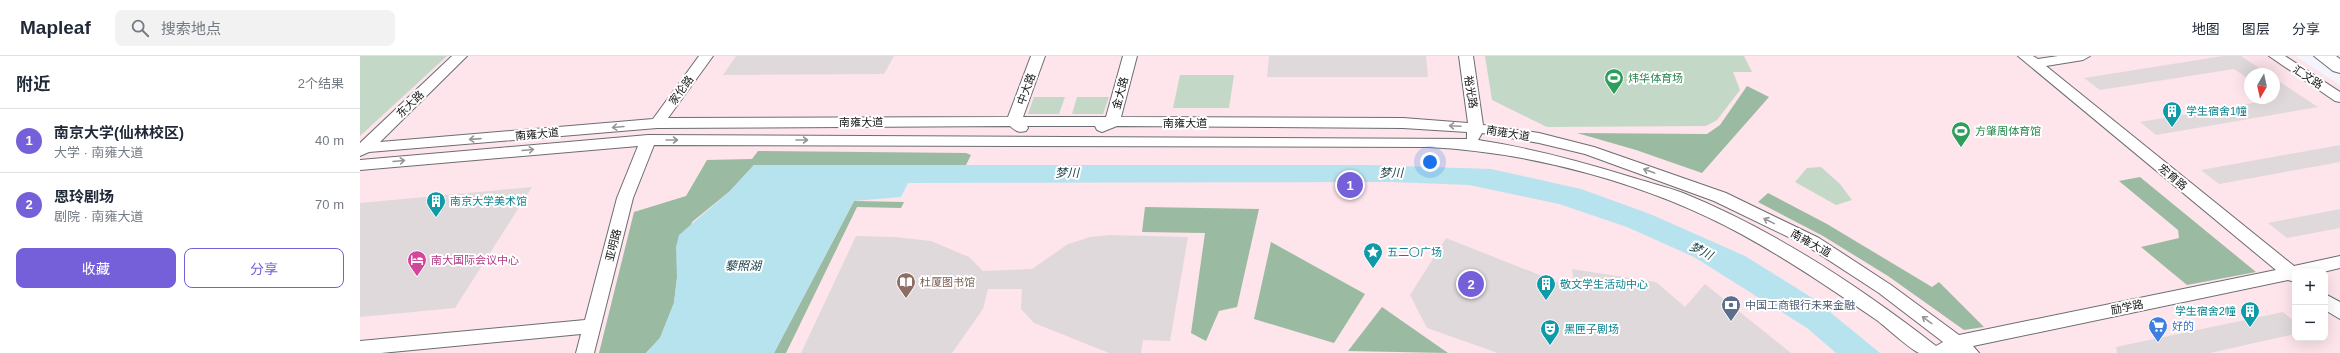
<!DOCTYPE html>
<html lang="zh">
<meta charset="utf-8">
<style>
:root{--surface:#fff;--page:#f2f2f3;--text:#1f2937;--muted:#747a83;--line:#e0e1e3;--accent:#7660da}
body{margin:0;font-family:Arial,"Noto Sans SC",sans-serif;background:var(--page);color:var(--text)}
.controls{position:absolute;right:12px;bottom:12px;display:grid;overflow:hidden;border-radius:8px;box-shadow:0 4px 16px #0002}
.controls button{width:36px;height:36px;display:grid;place-items:center;padding:0;border:0;border-bottom:1px solid var(--line);background:var(--surface);color:var(--text);font:20px sans-serif}
.compass{position:absolute;left:1884px;top:12px;width:36px;height:36px;border-radius:50%;background:var(--surface);box-shadow:0 4px 16px #0002;rotate:189deg}
.you{position:absolute;left:1070px;top:106px;width:14px;height:14px;margin:-10px;border:3px solid #fff;border-radius:50%;background:#1a73e8;box-shadow:0 0 0 6px #1a73e833}
.badge{display:grid;place-items:center;width:26px;height:26px;border-radius:50%;background:var(--accent);color:#fff;font-size:13px;font-weight:700}
.pin{position:absolute;translate:-50% -50%;border:2px solid #fff;box-shadow:0 1px 4px #0006}
.list{margin:0;padding:0;list-style:none}
h2{display:flex;justify-content:space-between;align-items:center;height:52px;margin:0;padding:0 16px;font-size:17px}
h2 small{font-size:13px;font-weight:400;color:var(--muted)}
.list li{display:grid;grid-template-columns:26px 1fr auto;gap:12px;align-items:center;box-sizing:border-box;height:64px;padding:0 16px;border-top:1px solid var(--line)}
.list b{display:block;font-size:15px;white-space:nowrap}
.list p{margin:0;font-size:13px;white-space:nowrap;color:var(--muted)}
.list em{font-size:13px;font-style:normal;color:var(--muted)}
.actions{display:flex;gap:8px;padding:12px 16px}
.actions a{flex:1;padding:9px 0;border:1px solid var(--accent);border-radius:8px;text-align:center;font-size:14px;color:var(--accent)}
.actions .main{background:var(--accent);color:#fff}
.icon{flex:none;width:22px;height:22px;fill:none;stroke:currentColor;stroke-width:2;stroke-linecap:round;stroke-linejoin:round}
.map{position:relative;flex:none;width:1980px;height:297px;overflow:hidden}
header{display:flex;align-items:center;gap:24px;box-sizing:border-box;height:56px;padding:0 20px;background:var(--surface);border-bottom:1px solid var(--line)}
header strong{font-size:19px}
nav{display:flex;gap:22px;margin-inline-start:auto;font-size:14px}
.search{width:280px;height:36px;background:var(--page);display:flex;align-items:center;gap:10px;box-sizing:border-box;padding:0 14px;border-radius:8px;color:var(--muted);font-size:15px}
main{display:flex}
aside{flex:1;background:var(--surface)}
.map>svg:first-child{display:block}
</style>
<header>
<strong>Mapleaf</strong>
<div class="search"><svg class="icon" aria-label="search" viewBox="0 0 24 24"><circle cx="10" cy="10" r="6"/><path d="M15 15l6 6"/></svg>搜索地点</div>
<nav><a>地图</a><a>图层</a><a>分享</a></nav>
</header>
<main>
<aside>
<h2>附近<small>2个结果</small></h2>
<ul class="list">
<li><span class="badge">1</span><div><b>南京大学(仙林校区)</b><p>大学 · 南雍大道</p></div><em>40 m</em></li>
<li><span class="badge">2</span><div><b>恩玲剧场</b><p>剧院 · 南雍大道</p></div><em>70 m</em></li>
</ul>
<div class="actions"><a class="main">收藏</a><a>分享</a></div>
</aside>
<div class="map">
<svg width="1980" height="297" viewBox="0 0 1980 297">
<rect width="100%" height="100%" fill="#f4f5fc"/>
<path fill="#fee4eb" fill-rule="evenodd" d="M0 0H1935L1980 29V297H0ZM1890 18H1914V42H1890ZM1935 216H1965V282H1935Z"/>
<g fill="#c4d8c8">
<polygon points="0,0 87,0 0,80"/>
<polygon points="1125,0 1384,0 1392,16 1373,16 1380,34 1357,64 1346,70 1187,71 1132,44"/>
<polygon points="820,19 874,19 869,52 813,52"/>
<polygon points="674,41 705,41 699,58 668,58"/>
<polygon points="717,41 749,41 743,58 712,58"/>
<polygon points="1461,111 1480,128 1492,144 1476,149 1435,126 1447,112"/>
</g>
<g fill="#9bbaa2">
<polygon points="1387,30 1409,41 1342,117 1276,94 1217,77 1347,78 1360,69"/>
<polygon points="398,95 606,97 611,99 606,109 394,109 370,135 332,166 317,222 314,247 300,282 286,297 239,297 274,156 326,140 347,104 392,103"/>
<polygon points="1780,121 1896,216 1827,229 1781,191 1819,182 1818,174 1759,125"/>
<polygon points="1408,137 1467,168 1572,231 1579,226 1624,271 1604,274 1528,220 1463,180 1398,146"/>
<polygon points="494,145 544,146 541,152 497,151 426,297 414,297"/>
<polygon points="785,151 899,153 877,251 859,255 846,285 831,277 845,177 782,176"/>
<polygon points="911,186 1005,238 974,287 894,263"/>
<polygon points="1022,251 1088,297 988,295"/>
</g>
<polygon fill="#b7e3ee" points="394,109 1009,109 1131,113 1221,133 1290,158 1385,200 1454,243 1520,297 1476,297 1447,272 1334,201 1267,171 1199,148 1109,129 1032,126 548,127 541,141 494,145 414,297 286,297 300,282 314,247 317,222 316,191 319,179 370,135"/>
<g fill="#e0d9db">
<polygon points="376,0 534,0 524,18 363,19"/>
<polygon points="909,0 1066,0 1068,21 907,21"/>
<polygon points="1863,0 1881,0 1908,18 1890,18 1890,24 1874,13 1740,34 1724,22"/>
<polygon points="1914,22 1958,51 1796,79 1780,66 1916,43 1914,41"/>
<polygon points="1980,89 1980,106 1859,128 1841,114"/>
<polygon points="172,131 95,252 0,261 0,147"/>
<polygon points="1980,153 1980,172 1927,182 1908,167"/>
<polygon points="749,179 828,181 810,285 783,284 781,297 749,297 674,267 661,253 662,233 628,233 623,253 592,297 441,297 496,180 535,181 571,185 609,201 623,215 672,213 708,188 730,181"/>
<polygon points="1086,182 1215,233 1212,213 1296,226 1325,251 1345,228 1431,297 1138,297 1067,272 1050,239"/>
<polygon points="1923,256 1935,266 1935,278 1850,297 1757,297 1756,291"/>
</g>
<g fill="none" stroke-linecap="round" stroke-linejoin="round">
<g stroke="#6c6d73" stroke-width="2">
<g id="minor">
<path d="M92 0H107L20 86 293 63 339 0H353L308 62 648 61 671 0H685L663 61H746L763 0H777L761 61 1043 62 1108 67 1099 0H1113L1123 69 1179 77 1234 91 1366 137 1459 182 1531 229 1599 279 1916 214 1658 0H1673L1678 3 1698 0H1730L1723 4 1686 10 1934 210 1980 200V212L1963 216H1935V226L1928 224 1613 290 1619 297C1609 297 1566 297 1559 297 1550 293 1528 273 1518 265 1474 235 1430 205 1383 179 1290 128 1173 96 1067 91L294 89 273 142 234 297H216L221 278 21 297H0V285L225 264 257 142 278 90 0 114V104L288 79 1107 83V76L1043 72 757 70 742 76 737 74 735 70H667L668 72 666 75C658 77 656 75 650 70L297 72 9 96 0 100V87ZM1122 77 1179 87 1225 98 1354 145 1447 190 1519 237 1583 286 1576 290C1499 230 1414 174 1323 137 1307 131 1290 127 1274 122 1223 106 1171 92 1118 84Z"/>
<polygon points="1909,0 1925,0 1980,36 1980,46 1975,45"/>
<polygon points="1965,238 1980,246 1980,263 1965,254"/>
</g>
</g>
<g stroke="#6c6d73" stroke-width="2">
<polygon id="secondary" points="1954,0 1976,0 1980,3 1980,17 1973,15"/>
</g>
<use href="#minor" fill="#fff" fill-rule="evenodd"/>
<use href="#secondary" fill="#fff" fill-rule="evenodd"/>
</g>
<defs><path id="oneway-shaft" d="M-6 0H5M1.5-3L5.5 0L1.5 3" fill="none" stroke-width="1.6" stroke-linecap="round" stroke-linejoin="round"/></defs>
<g stroke="#969697">
<use href="#oneway-shaft" transform="translate(1095 70) rotate(-177)"/>
<use href="#oneway-shaft" transform="translate(258 71) rotate(175)"/>
<use href="#oneway-shaft" transform="translate(115 83) rotate(176)"/>
<use href="#oneway-shaft" transform="translate(312 84)"/>
<use href="#oneway-shaft" transform="translate(442 84)"/>
<use href="#oneway-shaft" transform="translate(168 94) rotate(-5)"/>
<use href="#oneway-shaft" transform="translate(39 105) rotate(-5)"/>
<use href="#oneway-shaft" transform="translate(1289 115) rotate(-160)"/>
<use href="#oneway-shaft" transform="translate(1409 165) rotate(-154)"/>
<use href="#oneway-shaft" transform="translate(1567 264) rotate(-144)"/>
</g>
<defs>
<g id="stadium-pin" transform="scale(1)"><path d="M0 17L-7.5 6A9.5 9.5 0 1 1 7.5 6Z" fill="#2e9e5b" stroke="#fff"/><path d="M0-5a6.5 5 0 1 0 0 10a6.5 5 0 1 0 0-10ZM-3.5-1.8h7v3.6h-7Z" fill="#fff"/></g>
<g id="building-pin" transform="scale(1)"><path d="M0 17L-7.5 6A9.5 9.5 0 1 1 7.5 6Z" fill="#0f9aa8" stroke="#fff"/><path d="M-4-6H4V6H1V3H-1V6H-4ZM-2.5-4.3h1.7v1.8h-1.7ZM.8-4.3h1.7v1.8H.8ZM-2.5-1h1.7V.8h-1.7ZM.8-1h1.7V.8H.8Z" fill="#fff"/></g>
<g id="sight-pin" transform="scale(1)"><path d="M0 17L-7.5 6A9.5 9.5 0 1 1 7.5 6Z" fill="#0f9aa8" stroke="#fff"/><path d="M0-6L1.8-2.2L6-1.7L2.9 1.2L3.7 5.4L0 3.3L-3.7 5.4L-2.9 1.2L-6-1.7L-1.8-2.2Z" fill="#fff"/></g>
<g id="hotel-pin" transform="scale(1)"><path d="M0 17L-7.5 6A9.5 9.5 0 1 1 7.5 6Z" fill="#d1479c" stroke="#fff"/><path d="M-6-4.5h1.5V1H6V5H4.5V3h-9V5H-6ZM-4 0a1.8 1.8 0 1 1 3.6 0ZM.5 0V-2.5h3Q6-2.5 6 0Z" fill="#fff"/></g>
<g id="library-pin" transform="scale(1)"><path d="M0 17L-7.5 6A9.5 9.5 0 1 1 7.5 6Z" fill="#8d6e63" stroke="#fff"/><path d="M-6-4Q-3-5.5-.7-3.5V5Q-3 3-6 4ZM6-4Q3-5.5 .7-3.5V5Q3 3 6 4Z" fill="#fff"/></g>
<g id="bank-pin" transform="scale(1)"><path d="M0 17L-7.5 6A9.5 9.5 0 1 1 7.5 6Z" fill="#5c6f8a" stroke="#fff"/><path d="M-6-4H6V4H-6ZM0-2.3a2.3 2.3 0 1 0 0 4.6a2.3 2.3 0 1 0 0-4.6Z" fill="#fff"/></g>
<g id="supermarket-pin" transform="scale(1)"><path d="M0 17L-7.5 6A9.5 9.5 0 1 1 7.5 6Z" fill="#3f7fe0" stroke="#fff"/><path d="M-6-5.5h2.5l.6 2H6L4.5 2H-2.5L-4.4-4H-6ZM-1.5 3.2a1.3 1.3 0 1 0 .1 0ZM3 3.2a1.3 1.3 0 1 0 .1 0Z" fill="#fff"/></g>
<g id="theatre-pin" transform="scale(1)"><path d="M0 17L-7.5 6A9.5 9.5 0 1 1 7.5 6Z" fill="#0f9aa8" stroke="#fff"/><path d="M-5-5.5Q0-4 5-5.5V0Q5 5 0 6Q-5 5-5 0ZM-3.3-2.5H-1v1.5H-3.3ZM1-2.5H3.3v1.5H1ZM-2.8 1Q0 5.5 2.8 1Z" fill="#fff"/></g>
</defs>
<g fill-rule="evenodd">
<use href="#stadium-pin" x="1254" y="22"/>
<use href="#building-pin" x="1812" y="55"/>
<use href="#stadium-pin" x="1601" y="75"/>
<use href="#building-pin" x="76" y="145"/>
<use href="#sight-pin" x="1013" y="196"/>
<use href="#hotel-pin" x="57" y="204"/>
<use href="#library-pin" x="546" y="226"/>
<use href="#building-pin" x="1186" y="228"/>
<use href="#bank-pin" x="1371" y="249"/>
<use href="#building-pin" x="1890" y="255"/>
<use href="#supermarket-pin" x="1798" y="270"/>
<use href="#theatre-pin" x="1190" y="273"/>
</g>
<g text-anchor="middle" dominant-baseline="central" stroke-width="4" stroke-linejoin="round" paint-order="stroke">
<g font-size="11" fill="#151517" stroke="#fff">
<text transform="translate(1948 21) rotate(33)">汇文路</text>
<text transform="translate(666 33) rotate(-70)">中大路</text>
<text transform="translate(321 34) rotate(-54)">家伦路</text>
<text transform="translate(1111 36) rotate(81)">裕光路</text>
<text transform="translate(760 37) rotate(-75)">金大路</text>
<text transform="translate(50 48) rotate(-44)">东大路</text>
<text x="501" y="66">南雍大道</text>
<text x="825" y="67">南雍大道</text>
<text transform="translate(1148 77) rotate(9)">南雍大道</text>
<text transform="translate(177 78) rotate(-5)">南雍大道</text>
<text transform="translate(1813 121) rotate(40)">宏育路</text>
<text transform="translate(1451 187) rotate(29)">南雍大道</text>
<text transform="translate(253 189) rotate(-76)">亚明路</text>
<text transform="translate(1767 251) rotate(-12)">励学路</text>
</g>
<g font-size="11" fill="#27864d" stroke="#fff" text-anchor="start">
<text x="1268" y="22">炜华体育场</text>
<text x="1615" y="75">方肇周体育馆</text>
</g>
<g font-size="11" fill="#0d838f" stroke="#fff" text-anchor="start">
<text x="1826" y="55">学生宿舍1幢</text>
<text x="90" y="145">南京大学美术馆</text>
<text x="1027" y="196">五二〇广场</text>
<text x="1200" y="228">敬文学生活动中心</text>
<text x="1876" y="255" text-anchor="end">学生宿舍2幢</text>
<text x="1204" y="273">黑匣子剧场</text>
</g>
<g font-size="11" fill="#b23c85" stroke="#fff" text-anchor="start">
<text x="71" y="204">南大国际会议中心</text>
</g>
<g font-size="11" fill="#785e54" stroke="#fff" text-anchor="start">
<text x="560" y="226">杜厦图书馆</text>
</g>
<g font-size="11" fill="#4e5e75" stroke="#fff" text-anchor="start">
<text x="1385" y="249">中国工商银行未来金融</text>
</g>
<g font-size="11" fill="#366cbe" stroke="#fff" text-anchor="start">
<text x="1812" y="270">好的</text>
</g>
<g font-size="12" font-style="italic" fill="#143c45" stroke="#fff">
<text x="707" y="117">梦川</text>
<text x="1031" y="117">梦川</text>
<text transform="translate(1341 195) rotate(27)">梦川</text>
<text x="383" y="210">藜照湖</text>
</g>
</g>
</svg>
<div class="controls">
<button>+</button>
<button>−</button>
</div>
<svg class="compass" viewBox="-18 -18 36 36"><path d="M0-13l5 13h-10z" fill="#e53935"/><path d="M0 13l5-13h-10z" fill="#747a83"/></svg>
<div class="you"></div>
<div class="pin badge" style="left:990px;top:129px">1</div>
<div class="pin badge" style="left:1111px;top:228px">2</div>
</div>
</main>
